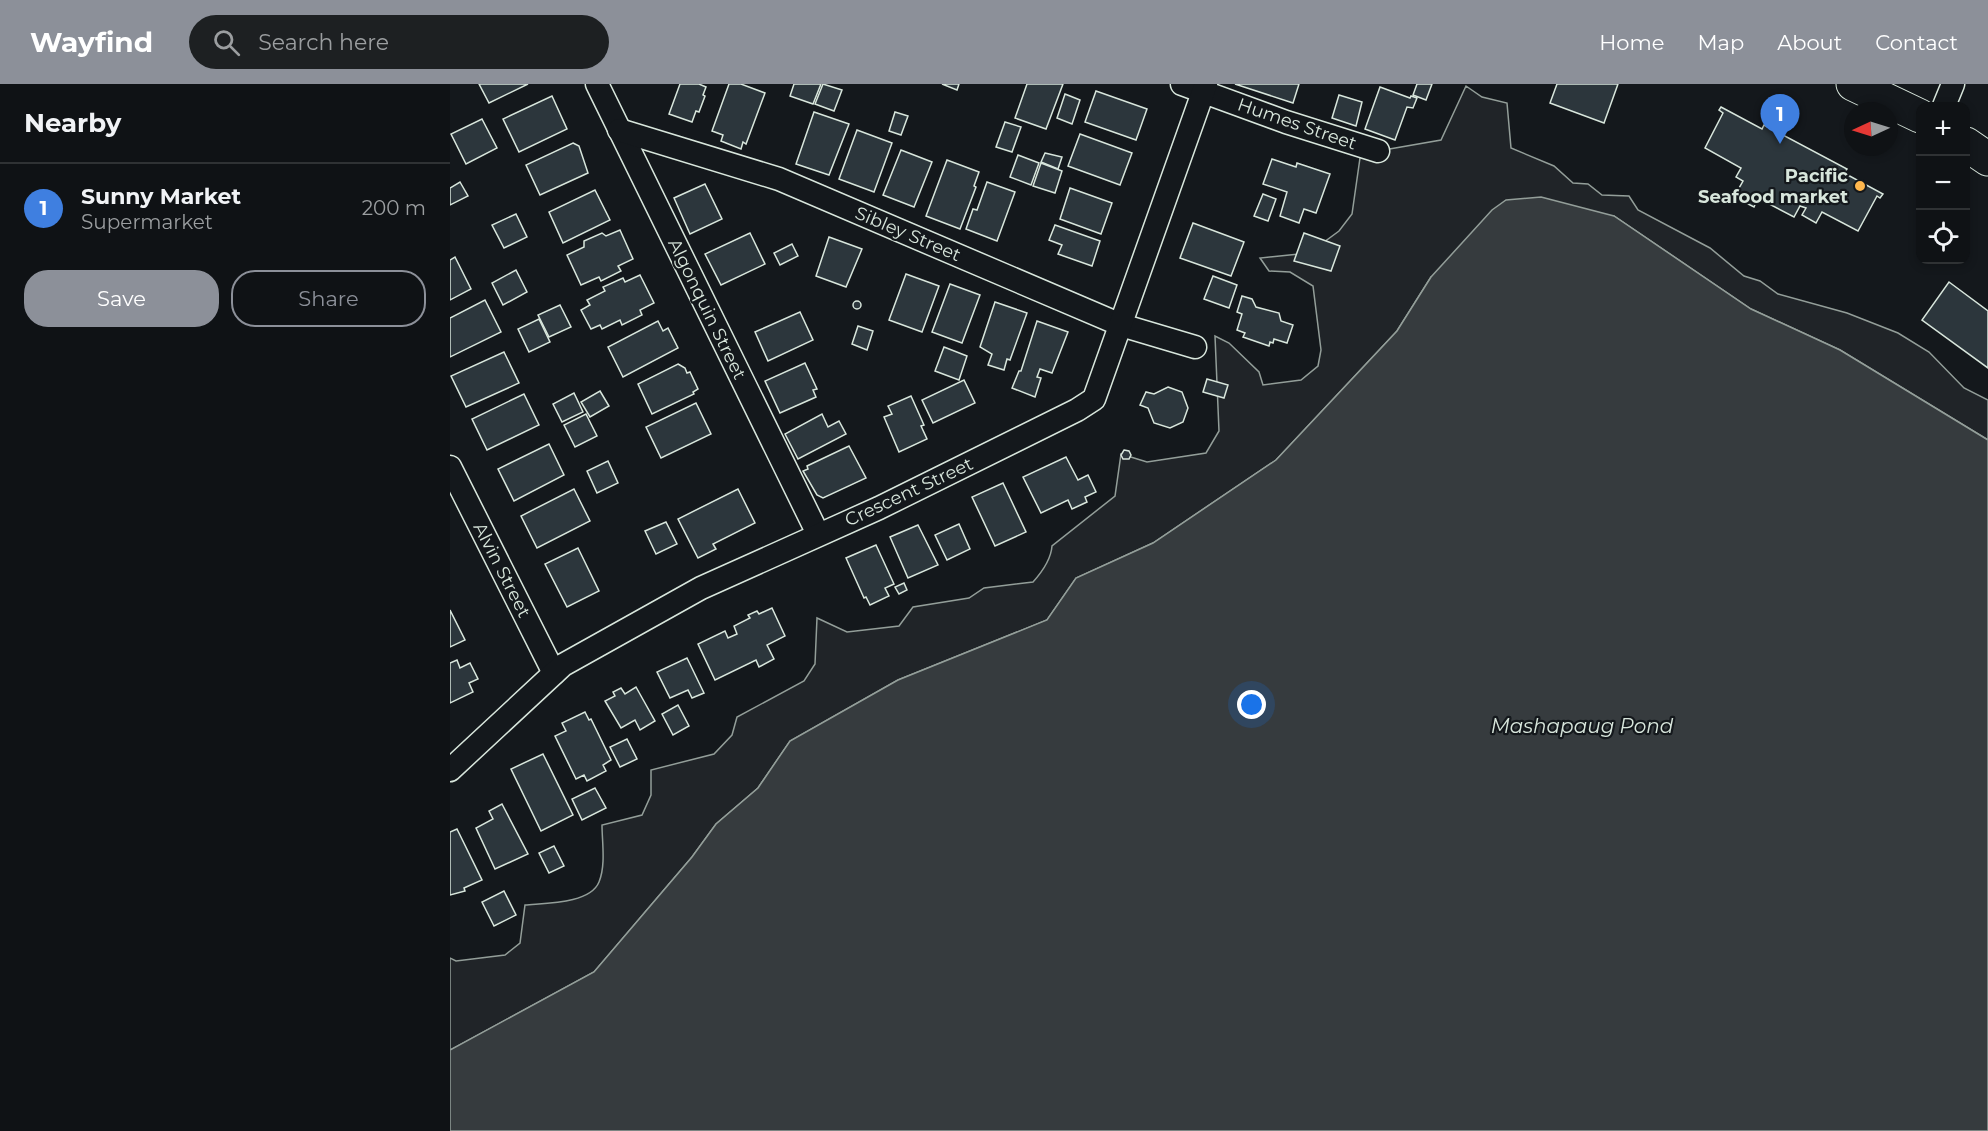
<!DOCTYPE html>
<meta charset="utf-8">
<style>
:root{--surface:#0f1215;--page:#1d2022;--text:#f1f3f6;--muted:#9b9ea0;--line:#2f3234;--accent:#8c9099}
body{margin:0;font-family:Montserrat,sans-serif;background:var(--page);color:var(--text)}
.controls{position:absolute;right:18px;top:18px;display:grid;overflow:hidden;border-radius:12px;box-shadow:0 3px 9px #0003}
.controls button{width:54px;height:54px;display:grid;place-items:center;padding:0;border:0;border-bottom:2px solid var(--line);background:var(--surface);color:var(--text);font:30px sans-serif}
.compass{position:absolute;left:1394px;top:18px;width:54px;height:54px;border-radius:50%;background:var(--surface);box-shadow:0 3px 9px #0003;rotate:266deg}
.you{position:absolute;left:802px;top:621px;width:21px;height:21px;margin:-15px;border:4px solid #fff;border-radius:50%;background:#1a73e8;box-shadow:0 0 0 9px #1a73e833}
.badge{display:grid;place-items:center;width:39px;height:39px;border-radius:50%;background:var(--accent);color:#fff;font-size:20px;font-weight:700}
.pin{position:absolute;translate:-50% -50px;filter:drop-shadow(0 2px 3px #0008)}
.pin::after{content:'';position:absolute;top:32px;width:21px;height:18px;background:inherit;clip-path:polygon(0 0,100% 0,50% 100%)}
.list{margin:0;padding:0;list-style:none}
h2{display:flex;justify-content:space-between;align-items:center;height:78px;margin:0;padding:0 24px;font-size:26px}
h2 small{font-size:20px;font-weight:400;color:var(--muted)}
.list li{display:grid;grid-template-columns:39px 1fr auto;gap:18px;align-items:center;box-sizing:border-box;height:90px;padding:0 24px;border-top:2px solid var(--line)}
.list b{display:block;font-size:22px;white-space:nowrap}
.list p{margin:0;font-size:20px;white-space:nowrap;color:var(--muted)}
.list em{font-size:20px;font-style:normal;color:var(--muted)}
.actions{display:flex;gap:12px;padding:18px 24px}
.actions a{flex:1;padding:14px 0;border:2px solid var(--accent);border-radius:24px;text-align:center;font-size:21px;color:var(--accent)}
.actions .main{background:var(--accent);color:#fff}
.icon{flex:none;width:33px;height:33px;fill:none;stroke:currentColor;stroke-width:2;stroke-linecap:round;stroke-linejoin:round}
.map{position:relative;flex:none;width:1538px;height:1047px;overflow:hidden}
header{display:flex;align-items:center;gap:36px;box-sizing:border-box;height:84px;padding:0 30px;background:var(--accent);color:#fff}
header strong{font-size:28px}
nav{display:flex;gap:33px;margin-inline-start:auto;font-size:21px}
.search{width:420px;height:54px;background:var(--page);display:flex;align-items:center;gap:15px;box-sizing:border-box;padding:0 21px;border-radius:33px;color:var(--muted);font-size:22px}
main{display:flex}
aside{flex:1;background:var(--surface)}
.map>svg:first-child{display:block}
</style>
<header>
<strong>Wayfind</strong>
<div class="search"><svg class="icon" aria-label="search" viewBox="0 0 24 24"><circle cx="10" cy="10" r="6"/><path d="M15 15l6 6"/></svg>Search here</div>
<nav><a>Home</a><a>Map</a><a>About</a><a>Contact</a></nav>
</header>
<main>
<aside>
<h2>Nearby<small></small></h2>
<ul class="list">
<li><span class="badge" style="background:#3f7fe0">1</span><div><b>Sunny Market</b><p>Supermarket</p></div><em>200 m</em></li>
</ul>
<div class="actions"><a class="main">Save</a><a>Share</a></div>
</aside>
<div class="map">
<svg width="1538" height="1047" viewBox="0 0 1538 1047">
<rect width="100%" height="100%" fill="#14181c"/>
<path fill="#202428" stroke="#939e99" stroke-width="1.5" d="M1016 2 1032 13 1057 19 1061 64 1104 82 1123 99 1138 100 1152 111 1179 112 1188 126 1260 164 1294 192 1310 197 1328 210 1397 229 1448 249 1479 268 1514 304 1538 316V356L1390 266 1301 225 1164 132 981 193 947 247 826 376 703 459 626 494 597 536 448 596 340 657 308 704 266 740 242 773 144 888 0 966V874L6 877 55 871 70 859 75 821C95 819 140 820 149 798 156 781 152 758 152 741L192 731 201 711V686L264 670 282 651 287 633 354 597 365 580 367 534 397 548 449 542 463 523 519 514 534 504 583 498C592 488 601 476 602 462L665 412 671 370 697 378 756 369 769 347 765 252 779 259 809 288 813 301 851 296 868 282 871 266 863 202 840 188 819 187 810 174 859 169 889 147 902 130 911 67H928L991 56Z"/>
<polygon fill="#363b3e" stroke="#939e99" stroke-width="1.5" points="1091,113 1164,132 1301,225 1390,266 1538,356 1538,1047 0,1047 0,966 144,888 242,773 266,740 308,704 340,657 448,596 597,536 626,494 703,459 826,376 947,247 981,193 1042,126 1056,116"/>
<g fill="#2c363c" stroke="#d8e6dc" stroke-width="1.5">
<polygon points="29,0 78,0 39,19"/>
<polygon points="230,0 249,0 256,3 253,11 255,12 249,28 246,27 242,38 219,30"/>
<polygon points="279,0 291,0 315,9 296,60 293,58 291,65 271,57 273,51 262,47"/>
<polygon points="344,0 371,0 363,20 340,12"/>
<polygon points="373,0 392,6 384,27 365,20"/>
<polygon points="492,0 509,0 507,6"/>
<polygon points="577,0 613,0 596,45 565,34"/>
<polygon points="785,0 849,0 843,19"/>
<polygon points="967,0 982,0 976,16 963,11"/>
<polygon points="1107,0 1168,0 1154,39 1100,19"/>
<polygon points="930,3 960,14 961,12 967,14 963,24 957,23 945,56 915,45"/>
<polygon points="646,7 697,25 686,56 635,38"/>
<polygon points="615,10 630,16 622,40 607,34"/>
<polygon points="889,11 912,18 906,42 882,34"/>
<polygon points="102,12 117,45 69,68 53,35"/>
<polygon points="1271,23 1312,45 1314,41 1397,85 1394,89 1433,110 1430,114 1427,112 1408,147 1372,128 1366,139 1352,131 1356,124 1350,122 1344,133 1308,114 1304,123 1284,113 1293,97 1286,93 1291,84 1255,64 1273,29 1269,26"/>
<polygon points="364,28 399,40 379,91 346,80"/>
<polygon points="445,28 458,32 451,51 439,47"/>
<polygon points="32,35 47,64 16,80 1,50"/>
<polygon points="555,38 571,43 562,68 546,63"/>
<polygon points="407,46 442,59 424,108 389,95"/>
<polygon points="630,50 682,69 670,101 618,82"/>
<polygon points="123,59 129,62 138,89 90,111 76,81"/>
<polygon points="451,66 482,78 464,123 433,111"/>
<polygon points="595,69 612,73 608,85 591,78"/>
<polygon points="568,71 589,79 581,101 560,93"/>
<polygon points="822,75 846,83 847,79 880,90 866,129 854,125 849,139 830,132 837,108 813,100"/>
<polygon points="497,76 529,88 524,102 526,103 510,145 476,132"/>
<polygon points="591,79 612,87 605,109 583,102"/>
<polygon points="10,98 18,112 0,121 0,104"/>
<polygon points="537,98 565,108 547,157 516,145 523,125 527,126"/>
<polygon points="255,100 272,135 240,150 224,114"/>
<polygon points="620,104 662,119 651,150 610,135"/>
<polygon points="145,106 160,136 113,159 99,128"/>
<polygon points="813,110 826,115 818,137 804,132"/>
<polygon points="66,130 77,153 54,164 42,141"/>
<polygon points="743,139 794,158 781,192 730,174"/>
<polygon points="605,141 650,157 642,182 608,170 612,161 599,156"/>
<polygon points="170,146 183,175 168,182 171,187 151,197 149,193 131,201 117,171 134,163 134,157 152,149 156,152"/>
<polygon points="300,149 315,180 271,201 255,170"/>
<polygon points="854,149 890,162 881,187 844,177"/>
<polygon points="379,153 412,165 396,203 366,192"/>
<polygon points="342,160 348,172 330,181 324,169"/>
<polygon points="5,173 21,205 0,216 0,176"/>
<polygon points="66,186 77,208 53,221 42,199"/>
<polygon points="456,190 489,202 472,248 439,236"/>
<polygon points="190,191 204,219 190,226 192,231 172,241 170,236 152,245 150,241 141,245 131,226 140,221 137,216 155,207 153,203 173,194 175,198"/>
<polygon points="763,192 787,201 779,224 754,215"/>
<polygon points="1499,198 1538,227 1538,284 1472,236"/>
<polygon points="500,200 530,211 512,259 482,248"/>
<polygon points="792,212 802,215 806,223 829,229 831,237 843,241 837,259 824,255 823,259 820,258 819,262 793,253 795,249 787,246 792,230 787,228"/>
<polygon points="35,216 51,248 0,273 0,234"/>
<circle cx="407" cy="221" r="4"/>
<polygon points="545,218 577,229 560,276 557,275 554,286 538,281 542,270 530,263"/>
<polygon points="110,221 121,243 99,253 88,231"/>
<polygon points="350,228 363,256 318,277 305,248"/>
<polygon points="89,235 100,258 79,268 68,245"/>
<polygon points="208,237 213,247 218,244 228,264 173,293 158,263"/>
<polygon points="587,237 618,248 602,289 590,285 587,293 591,294 585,313 562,304 569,287 571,287"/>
<polygon points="408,242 423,247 417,266 402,260"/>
<polygon points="494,263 517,272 509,296 485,287"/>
<polygon points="54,268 69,299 16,323 1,292"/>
<polygon points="355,279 367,305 363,306 366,313 330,329 315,297"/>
<polygon points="228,280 235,284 237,289 240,288 248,305 243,308 244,310 202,330 188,300"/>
<polygon points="757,295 778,301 774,314 753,308"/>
<polygon points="514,296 525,319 483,339 472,316"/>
<polygon points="718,303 732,308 738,324 733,338 720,344 704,339 698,324 690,321 696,308 704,310"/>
<polygon points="150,307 159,322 140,333 131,318"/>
<polygon points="124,309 133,328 112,338 103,320"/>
<polygon points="74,310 89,341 37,366 22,335"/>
<polygon points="461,312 474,341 471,342 477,355 449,368 434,333 442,330 438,322"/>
<polygon points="246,319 261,350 211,374 196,343"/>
<polygon points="136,330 147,352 125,363 114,341"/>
<polygon points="372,330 378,343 389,337 396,350 348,375 335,350"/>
<polygon points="99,360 114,391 64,417 48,385"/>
<polygon points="399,362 416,394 373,414 367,411 353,387 358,385 357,382"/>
<polygon points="674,366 679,367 681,371 679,375 673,375 671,371"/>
<polygon points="616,373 628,396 638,391 646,408 635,413 637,418 622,425 618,416 591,429 573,393"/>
<polygon points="158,377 168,399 147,409 137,387"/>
<polygon points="553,399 576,448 545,462 522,413"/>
<polygon points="124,405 140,437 87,464 71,432"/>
<polygon points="288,405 305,439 263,460 266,465 248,474 228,435"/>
<polygon points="216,438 227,460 206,470 195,447"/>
<polygon points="509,440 520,465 497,476 485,451"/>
<polygon points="468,441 488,481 458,494 440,453"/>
<polygon points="426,461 444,500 435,504 439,512 420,521 416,513 414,514 396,474"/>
<polygon points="128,464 149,507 117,523 95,480"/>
<polygon points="454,499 457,506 449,510 445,503"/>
<polygon points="322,524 335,552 317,561 324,575 309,583 306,576 265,596 248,560 275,547 278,554 287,550 284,542 300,534 298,531 307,527 309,530"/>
<polygon points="0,526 15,556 0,563"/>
<polygon points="237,574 254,609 242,614 238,606 220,614 207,588"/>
<polygon points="7,576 10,584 20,579 28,595 19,599 23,608 0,619 0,579"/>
<polygon points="186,603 205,637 190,646 185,636 171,644 155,617 165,612 163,608 171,604 175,610"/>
<polygon points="228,621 239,642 223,651 212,630"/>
<polygon points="135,628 139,636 141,635 161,676 153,681 156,687 137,697 134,691 126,695 105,652 116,647 112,639"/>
<polygon points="177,655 187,675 170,683 160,663"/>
<polygon points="93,670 123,731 91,747 61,685"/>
<polygon points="145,704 156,724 132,736 122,715"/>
<polygon points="52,720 78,770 45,785 26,744 43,735 39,727"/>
<polygon points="7,745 32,796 14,804 15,807 0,811 0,748"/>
<polygon points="104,762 114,782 99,789 89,769"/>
<polygon points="54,807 66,831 44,842 32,818"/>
</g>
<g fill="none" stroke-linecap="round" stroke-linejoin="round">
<g stroke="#d8e6dc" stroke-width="25">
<g id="street">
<polyline points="147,0 368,450"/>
<polyline points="732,0 836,38 928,67"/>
<polyline points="1494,22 1503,0"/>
<polyline points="169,46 329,95 671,241 745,263"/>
<polyline points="0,383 104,589"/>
<polyline points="0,686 113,581 251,504 429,424 627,326 644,315 756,0"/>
</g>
</g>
<g stroke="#d8e6dc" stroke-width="35">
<g id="primary">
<polyline points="1403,0 1470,32"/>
<polyline points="1516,60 1538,75"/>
</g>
</g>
<use href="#street" stroke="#14181c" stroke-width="22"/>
<use href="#primary" stroke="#14181c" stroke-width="33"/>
</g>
<circle fill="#ffb74d" stroke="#14181c" stroke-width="2" cx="1410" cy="102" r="6"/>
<g text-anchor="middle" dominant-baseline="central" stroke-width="4.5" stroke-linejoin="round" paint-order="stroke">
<g font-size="18" fill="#d8e6dc" stroke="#14181c">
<text transform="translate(847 40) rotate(19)">Humes Street</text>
<text transform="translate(458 150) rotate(23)">Sibley Street</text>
<text transform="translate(257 225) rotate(64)">Algonquin Street</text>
<text transform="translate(459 408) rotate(-25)">Crescent Street</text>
<text transform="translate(52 486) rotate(63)">Alvin Street</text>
</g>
<g font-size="18" font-weight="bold" fill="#d8e6dc" stroke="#14181c" text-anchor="end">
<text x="1398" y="92">Pacific<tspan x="1398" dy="21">Seafood market</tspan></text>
</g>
<g font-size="20" font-style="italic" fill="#d8e6dc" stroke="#14181c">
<text x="1132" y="642">Mashapaug Pond</text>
</g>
</g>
</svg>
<div class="controls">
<button>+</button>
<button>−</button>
<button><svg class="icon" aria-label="locate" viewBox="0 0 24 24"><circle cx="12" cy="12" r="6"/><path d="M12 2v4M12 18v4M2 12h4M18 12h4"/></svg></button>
</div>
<svg class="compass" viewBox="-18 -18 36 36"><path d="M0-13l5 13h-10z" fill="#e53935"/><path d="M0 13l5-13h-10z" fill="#9b9ea0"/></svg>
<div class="you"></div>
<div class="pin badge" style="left:1330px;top:60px;background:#3f7fe0">1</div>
</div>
</main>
